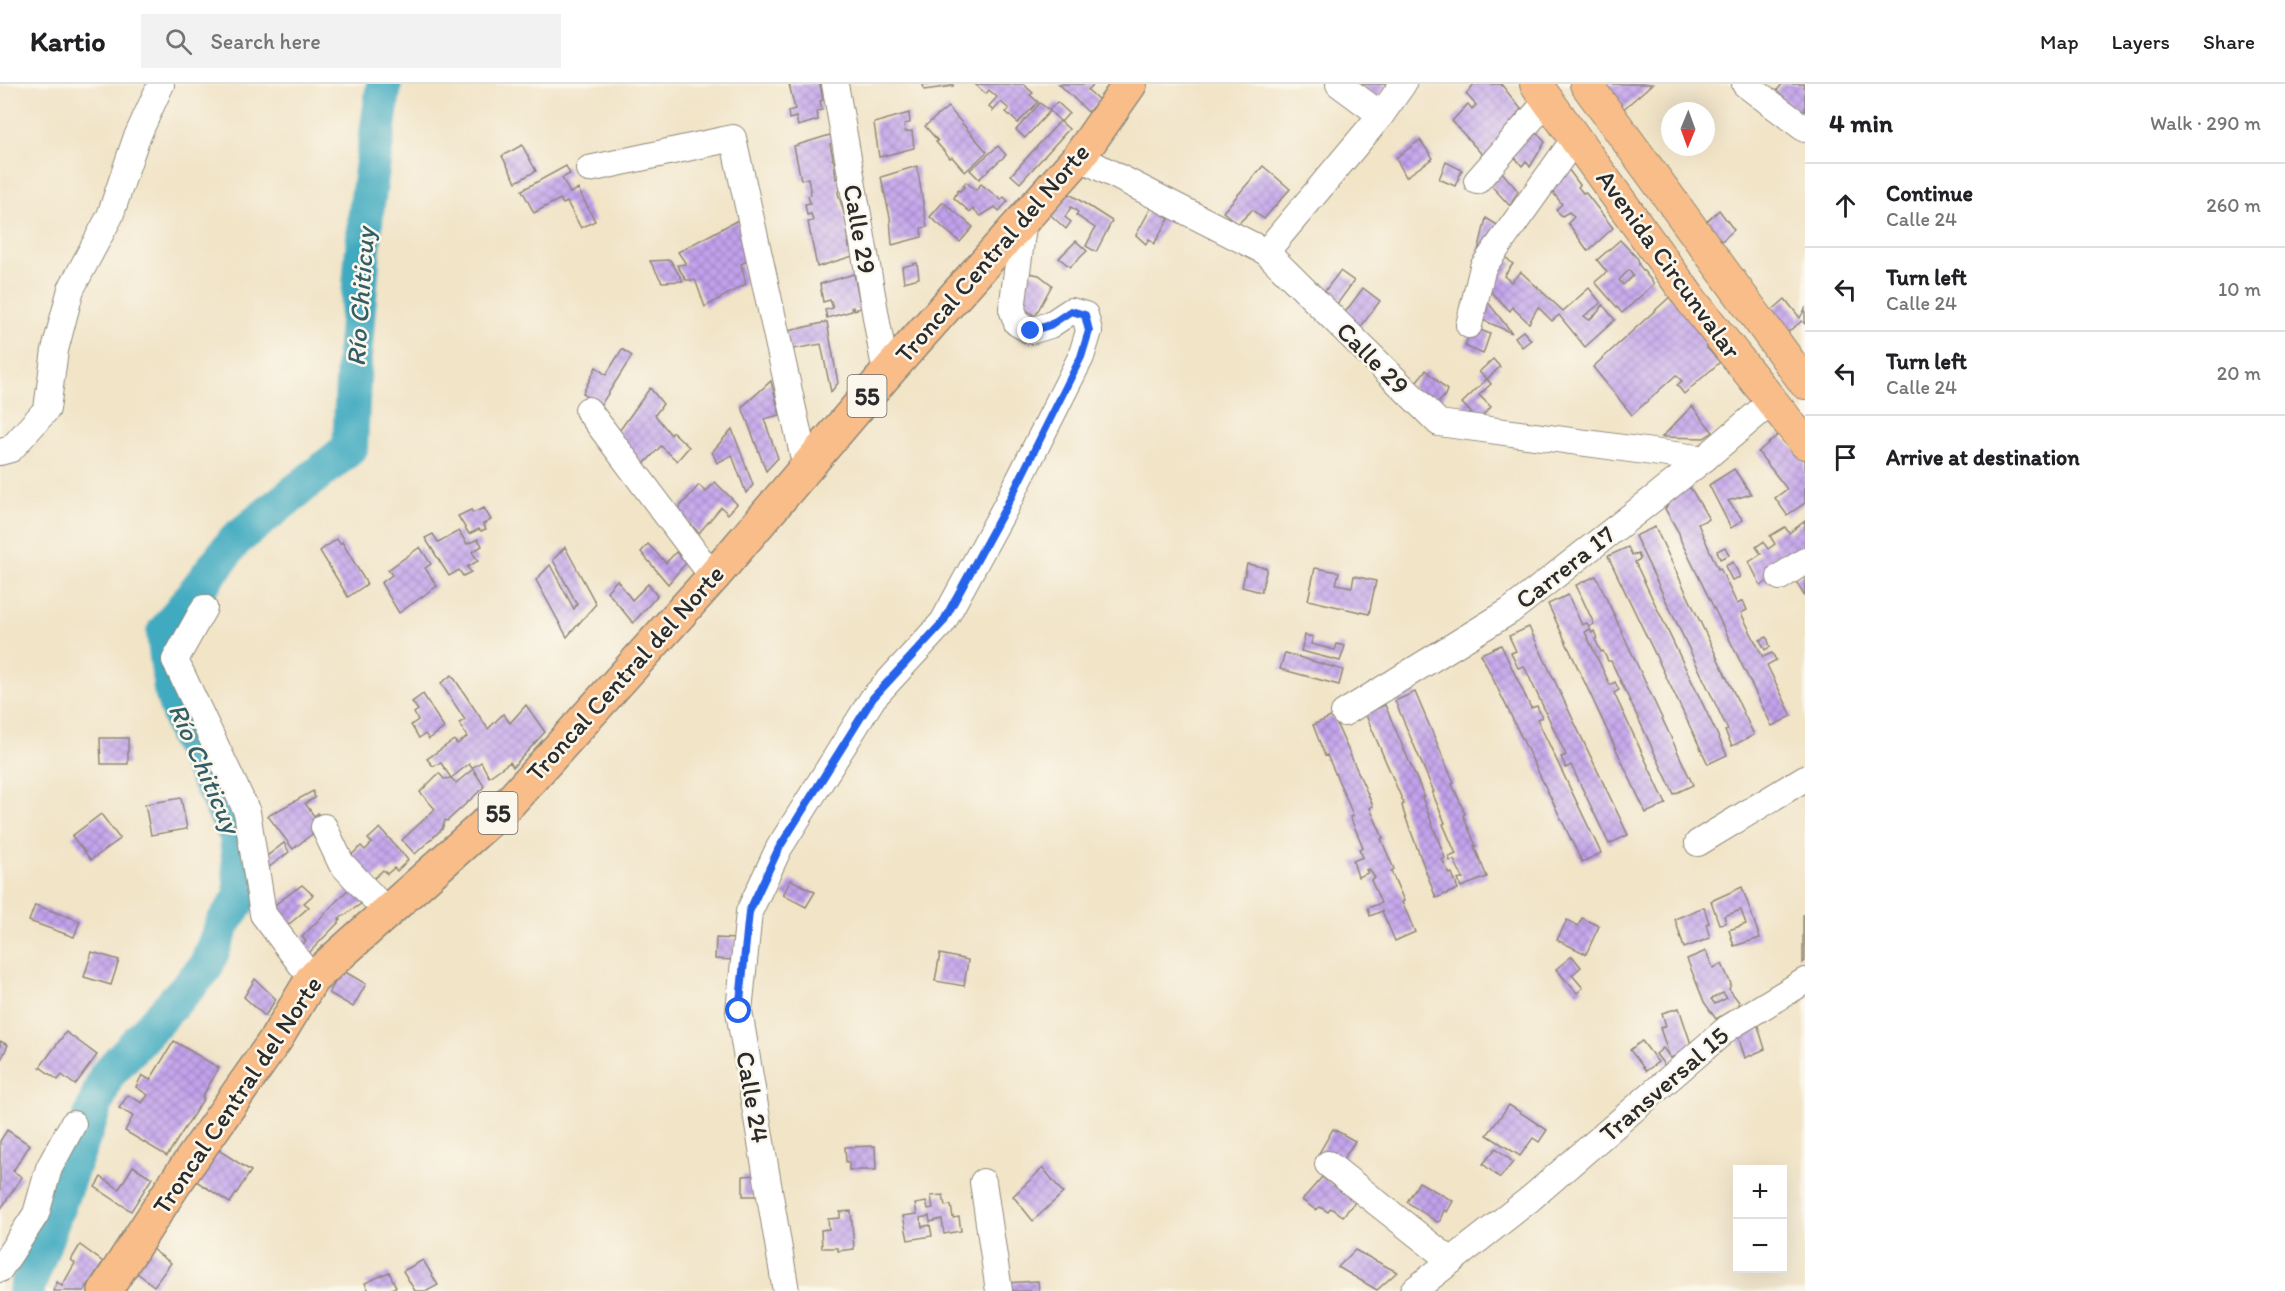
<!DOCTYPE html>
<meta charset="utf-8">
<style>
:root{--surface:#fff;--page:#f2f2f2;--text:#202124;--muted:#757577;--line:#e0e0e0}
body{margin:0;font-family:Itim,sans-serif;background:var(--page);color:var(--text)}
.controls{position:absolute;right:18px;bottom:18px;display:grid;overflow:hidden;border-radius:0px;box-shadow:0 6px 24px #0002}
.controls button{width:54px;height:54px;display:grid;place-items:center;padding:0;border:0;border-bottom:2px solid var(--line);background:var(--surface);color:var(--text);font:30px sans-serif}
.compass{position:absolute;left:1661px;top:18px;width:54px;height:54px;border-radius:50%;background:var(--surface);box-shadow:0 6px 24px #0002;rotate:181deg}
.stop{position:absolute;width:18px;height:18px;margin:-14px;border:4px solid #2563eb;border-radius:50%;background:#fff}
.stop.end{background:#2563eb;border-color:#fff;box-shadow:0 2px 6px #0008}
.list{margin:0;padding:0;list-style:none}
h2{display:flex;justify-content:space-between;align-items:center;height:78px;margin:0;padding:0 24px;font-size:26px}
h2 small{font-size:20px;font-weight:400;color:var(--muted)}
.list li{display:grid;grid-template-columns:39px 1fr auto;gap:18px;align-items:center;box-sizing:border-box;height:84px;padding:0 24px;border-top:2px solid var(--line)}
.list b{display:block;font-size:22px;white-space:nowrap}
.list p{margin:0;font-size:20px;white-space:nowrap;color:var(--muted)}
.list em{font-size:20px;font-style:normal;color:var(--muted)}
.icon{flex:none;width:33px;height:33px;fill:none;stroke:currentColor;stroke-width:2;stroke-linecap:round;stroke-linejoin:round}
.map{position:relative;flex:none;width:1805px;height:1207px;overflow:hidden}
header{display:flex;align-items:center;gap:36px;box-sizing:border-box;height:84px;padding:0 30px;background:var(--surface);border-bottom:2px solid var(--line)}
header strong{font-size:28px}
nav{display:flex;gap:33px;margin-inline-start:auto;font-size:21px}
.search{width:420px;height:54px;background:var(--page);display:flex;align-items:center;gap:15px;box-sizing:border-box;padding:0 21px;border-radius:0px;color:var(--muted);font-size:22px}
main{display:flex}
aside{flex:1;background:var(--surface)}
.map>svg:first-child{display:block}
</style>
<header>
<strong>Kartio</strong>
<div class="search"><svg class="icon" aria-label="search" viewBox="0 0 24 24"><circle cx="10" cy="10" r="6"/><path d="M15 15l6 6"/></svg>Search here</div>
<nav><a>Map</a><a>Layers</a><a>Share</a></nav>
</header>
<main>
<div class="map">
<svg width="1805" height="1207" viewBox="0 0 1805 1207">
<defs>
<pattern id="building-cross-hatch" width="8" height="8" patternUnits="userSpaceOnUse" patternTransform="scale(1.5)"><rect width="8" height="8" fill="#c2a2ed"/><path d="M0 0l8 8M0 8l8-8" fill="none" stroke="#9e84c0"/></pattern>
</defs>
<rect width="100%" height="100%" fill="#fbf7ec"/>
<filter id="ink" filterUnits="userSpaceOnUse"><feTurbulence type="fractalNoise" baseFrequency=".0167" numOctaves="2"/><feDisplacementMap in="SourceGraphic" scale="12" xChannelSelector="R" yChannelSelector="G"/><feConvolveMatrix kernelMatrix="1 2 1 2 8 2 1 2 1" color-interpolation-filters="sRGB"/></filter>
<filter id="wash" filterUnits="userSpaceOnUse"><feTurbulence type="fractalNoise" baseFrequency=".008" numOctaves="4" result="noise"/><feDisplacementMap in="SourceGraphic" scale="24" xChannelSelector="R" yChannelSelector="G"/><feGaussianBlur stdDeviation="1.35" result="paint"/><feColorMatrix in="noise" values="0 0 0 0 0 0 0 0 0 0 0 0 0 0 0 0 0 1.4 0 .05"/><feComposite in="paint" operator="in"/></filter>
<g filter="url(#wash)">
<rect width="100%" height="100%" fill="#f1e4c7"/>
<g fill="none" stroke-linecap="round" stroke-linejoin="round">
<polyline stroke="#40aac0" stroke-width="36" points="26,1207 106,992 205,884 223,840 242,812 237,752 186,651 171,605 164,549 235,456 350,364 354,274 366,128 384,0"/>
</g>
<g id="blocks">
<g fill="url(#building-cross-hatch)" fill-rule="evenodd">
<polygon points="789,0 820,0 823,16 820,17 822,26 817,27 818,36 798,42 796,33 789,35 788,27 795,25"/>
<polygon points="923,0 953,0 953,2 924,6"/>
<polygon points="975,0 1023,0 1033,9 1030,11 1038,18 1018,39 1006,28 1009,25 1001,18 993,27 989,22 997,13 989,6 986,10"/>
<polygon points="1059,0 1094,0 1088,6 1099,16 1088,28"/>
<polygon points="1361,0 1387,0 1375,19"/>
<polygon points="1474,0 1501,0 1521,25 1487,76 1452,37 1468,20 1472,25 1476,21 1466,10"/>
<polygon points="1598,0 1652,0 1620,28"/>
<polygon points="1782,0 1804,0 1803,3 1805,4 1805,43 1773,12"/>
<polygon points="1057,18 1069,29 1061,38 1050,27 1025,54 1016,46 1040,19 1049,26"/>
<polygon points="948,23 987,68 965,88 952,73 950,74 936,58 938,57 925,42"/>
<polygon points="909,29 910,39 904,40 905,48 912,47 914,64 879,73 874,39"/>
<polygon points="1060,37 1069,45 1020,99 1011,91"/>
<polygon points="1530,42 1545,58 1530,83 1526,77 1522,82 1513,71"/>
<polygon points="830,51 833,59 830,60 833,74 832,75 834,77 836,95 838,94 840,101 838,109 846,136 849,163 851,162 853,172 817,183 808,138 813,137 811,130 807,131 805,120 810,119 808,112 811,111 808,94 801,96 794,62"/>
<polygon points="1420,56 1433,74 1406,93 1396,74"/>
<polygon points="522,61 536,87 516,98 502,72"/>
<polygon points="998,62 1006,71 979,95 970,86"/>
<polygon points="1562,77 1580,101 1578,103 1583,109 1585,108 1613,144 1588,167 1568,139 1574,133 1569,128 1562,132 1556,126 1562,120 1547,101"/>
<polygon points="1446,78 1462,86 1455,102 1439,95"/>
<polygon points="1495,80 1518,107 1510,122 1486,96"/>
<polygon points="566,82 570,90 562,94 570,109 578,105 595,137 581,144 567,118 563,120 560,115 534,129 522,106"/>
<polygon points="917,82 927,143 921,144 922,153 892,161 890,133 881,93"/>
<polygon points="1263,82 1290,105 1264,135 1252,126 1238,140 1223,128"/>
<polygon points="966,98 976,106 981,100 1001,116 1004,113 1008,117 999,127 995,123 981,132 973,125 970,128 954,114 958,106 960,107 965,102 963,101"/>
<polygon points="1062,105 1112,137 1096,168 1086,162 1095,144 1076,131 1078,128 1071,123 1065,133 1071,138 1066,145 1045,126"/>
<polygon points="943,118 973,143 960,158 930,133"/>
<polygon points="1152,122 1169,135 1154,160 1149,155 1146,160 1136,151"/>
<polygon points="1719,126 1734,146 1715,163 1701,143"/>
<polygon points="1486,134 1505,146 1482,172 1478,168"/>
<polygon points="738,136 747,177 741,180 746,200 705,223 696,198 695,196 686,196 677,181 686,180 678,168"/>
<path d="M1620 156 1638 175 1639 181 1654 200 1622 229 1595 198 1607 188 1597 176ZM1629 186 1633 192 1623 201 1619 196Z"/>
<polygon points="1076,157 1087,167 1070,183 1059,174"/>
<polygon points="1502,170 1513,180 1504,192 1511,198 1521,188 1563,227 1589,204 1601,219 1584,232 1589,236 1598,228 1603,221 1615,236 1585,263 1559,231 1552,237 1538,223 1529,239 1512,223 1510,227 1483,200"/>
<polygon points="670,176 683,197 662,198 650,177"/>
<polygon points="917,179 919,194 904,198 902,183"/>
<polygon points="1340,187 1354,197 1335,223 1321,212"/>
<polygon points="1029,189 1039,191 1052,201 1035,232 1025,225 1023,213"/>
<polygon points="854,190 861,224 854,226 853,223 851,224 852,227 827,234 825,226 833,224 830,216 823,218 820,200"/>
<polygon points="1363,204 1380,217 1360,244 1343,231"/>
<polygon points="1479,207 1512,249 1474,232"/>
<polygon points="1673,210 1711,258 1706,263 1720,278 1684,310 1677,301 1682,297 1676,291 1632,331 1593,283"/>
<polygon points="1785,215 1800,234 1805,225 1805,240 1802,237 1785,250 1769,229"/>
<polygon points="827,238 838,299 831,308 821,260 788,266 784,248"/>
<polygon points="1471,242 1490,250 1483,270 1465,262"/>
<polygon points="1523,247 1531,256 1522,263 1515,253"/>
<polygon points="622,265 632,272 597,327 583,309 596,283 606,291"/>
<polygon points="1493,275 1500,283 1487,295 1479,288"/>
<polygon points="1426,286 1447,306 1445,311 1433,325 1411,304"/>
<polygon points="1487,295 1491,300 1479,311 1491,323 1478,336 1462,319"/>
<polygon points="771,297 780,331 764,335 778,374 766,387 742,323"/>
<polygon points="650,304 663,320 655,331 671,351 673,348 689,363 677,377 661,362 643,381 617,350"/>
<polygon points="1692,322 1713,348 1704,354 1662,353"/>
<polygon points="732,345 753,401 746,409 732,371 717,379 712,368"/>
<polygon points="1779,350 1805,376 1805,419 1787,431 1775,414 1787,405 1758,368"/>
<polygon points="1734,385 1751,410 1728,417 1743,436 1731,444 1709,401"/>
<polygon points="715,398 737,420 728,430 721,423 699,449 677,426 699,401 706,408"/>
<polygon points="1690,403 1709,435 1698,440 1718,485 1720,484 1737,520 1743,517 1747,526 1741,529 1763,573 1772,569 1776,576 1767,581 1792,632 1772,642 1681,457 1679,449 1665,425 1673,413"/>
<polygon points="484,424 491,436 483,440 486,445 481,447 479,445 469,450 458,432 471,426 473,429"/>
<polygon points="1805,437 1805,471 1769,499 1768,497 1761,502 1749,478 1761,470 1756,463 1763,458 1768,465 1775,460 1770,452 1785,443 1789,449"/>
<polygon points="1655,443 1754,651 1732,662 1725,647 1728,646 1635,452"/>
<polygon points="459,447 467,460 478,455 482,462 472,468 478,477 467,483 471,488 463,492 459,486 449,492 425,454 433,450 438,458"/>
<polygon points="337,455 340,460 342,458 367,500 348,513 320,467"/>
<polygon points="648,460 666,479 676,468 686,479 668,500 641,468"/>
<polygon points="420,463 431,480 425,484 437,502 399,529 381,499 392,491 388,486"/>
<polygon points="565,463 596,520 567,553 536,496 550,481 574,525 577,520 553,476"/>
<polygon points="1628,463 1632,471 1638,470 1640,475 1635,478 1727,671 1708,680 1608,472"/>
<polygon points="1725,463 1729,471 1720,475 1717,467"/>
<polygon points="1733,478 1740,493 1732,496 1725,482"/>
<polygon points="1247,480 1267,484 1261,508 1242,503"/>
<polygon points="1315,484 1339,488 1336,500 1352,503 1354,492 1376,497 1369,530 1308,516"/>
<polygon points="1805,490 1805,513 1795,496"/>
<polygon points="1596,492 1693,701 1674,710 1611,577 1608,577 1603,567 1601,568 1595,555 1597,554 1594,547 1592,549 1590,545 1585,548 1610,601 1615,598 1619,606 1614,609 1666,720 1646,729 1548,520 1568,511 1582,541 1587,539 1589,543 1594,540 1576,501"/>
<polygon points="617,496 632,516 648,500 657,512 633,539 607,507"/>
<polygon points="1529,543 1628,751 1609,760 1571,681 1566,684 1561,673 1566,671 1524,582 1518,584 1511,569 1516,567 1509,552"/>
<polygon points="1305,551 1313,553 1311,560 1335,566 1337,560 1345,562 1340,577 1301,567"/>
<polygon points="1767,553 1770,563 1765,566 1760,556"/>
<polygon points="1501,561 1531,624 1537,622 1542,633 1537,635 1601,769 1582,778 1481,570"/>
<polygon points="1285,569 1343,586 1339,601 1280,585"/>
<polygon points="452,591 488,645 503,630 510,639 526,621 545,648 513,683 510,678 489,693 481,678 472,684 469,680 451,694 441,679 433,682 427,675 454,656 457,660 467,653 459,639 465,636 441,599"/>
<polygon points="1415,608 1454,699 1452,700 1462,723 1465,730 1463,731 1476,762 1474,762 1487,793 1461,803 1458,796 1463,794 1454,776 1450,777 1449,773 1456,770 1443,740 1445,739 1432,708 1434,708 1395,617"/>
<polygon points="423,610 444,644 429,655 425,650 419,654 411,641 418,636 414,629 418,626 412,618"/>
<polygon points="1385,621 1424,712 1422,713 1445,774 1442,776 1450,790 1452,789 1458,805 1436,814 1404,729 1402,721 1404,720 1365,629"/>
<polygon points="1333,632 1370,715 1373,722 1370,724 1383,754 1381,755 1394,785 1391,787 1404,817 1402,818 1415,848 1395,857 1382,827 1370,832 1368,824 1381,819 1371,796 1375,794 1369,785 1366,786 1368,789 1358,793 1353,777 1363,773 1359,765 1363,763 1350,733 1353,732 1347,716 1327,671 1325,672 1313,641"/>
<polygon points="100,654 128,654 128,680 101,680"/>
<polygon points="473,685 484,702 482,705 447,737 445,736 442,745 415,770 402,756 435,725 420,708 439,689 444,695 451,694 456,699"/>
<polygon points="313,707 315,714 305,719 314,732 318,729 321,743 293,765 268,732"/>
<polygon points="181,714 187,745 151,751 145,720"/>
<polygon points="101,730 120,755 91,776 72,752"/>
<polygon points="380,744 408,776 397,787 394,784 387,790 383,786 368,800 346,776 361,762 365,766 372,759 368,755"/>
<polygon points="284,759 289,768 264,787 258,779"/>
<polygon points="791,796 815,808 806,823 783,811"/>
<polygon points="355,798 371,813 339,835 341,836 303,875 301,862 306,857 302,853"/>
<polygon points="302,801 313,811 304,819 309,823 287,842 272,823"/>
<polygon points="1742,803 1760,854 1734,862 1729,846 1746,840 1741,826 1724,832 1726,839 1719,840 1711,817"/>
<polygon points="35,821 80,837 74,853 29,837"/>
<polygon points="1704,823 1709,839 1706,840 1710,854 1684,864 1675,835"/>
<polygon points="1803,831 1805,831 1805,877 1803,879"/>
<polygon points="1582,834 1599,842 1586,870 1557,856 1567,836 1578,842"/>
<polygon points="716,854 736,855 735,876 715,875"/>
<path d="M1706 867 1713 884 1722 880 1731 900 1729 905 1739 918V922L1716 935 1704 918 1687 875ZM1723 909 1727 914 1715 920 1711 915Z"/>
<polygon points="92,868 119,876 111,901 84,893"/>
<polygon points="940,870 968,876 964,902 935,897"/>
<polygon points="1572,872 1581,883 1572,891 1583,904 1577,909 1556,885"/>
<polygon points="342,886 366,900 353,923 329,909"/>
<polygon points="255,895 276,915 265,932 244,913"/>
<polygon points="1679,924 1693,966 1670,974 1660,944 1666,942 1662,929"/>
<polygon points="1757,939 1765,965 1745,974 1736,946"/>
<polygon points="66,948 97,971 75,1001 62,991 58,996 40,983"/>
<polygon points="0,957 8,961 0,978"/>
<polygon points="174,957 219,984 202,1013 204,1014 167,1072 125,1047 133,1032 119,1024 128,1011 142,1019 148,1011 136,1003 142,991 150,996"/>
<polygon points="1642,957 1658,978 1646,987 1630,966"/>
<polygon points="1663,964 1672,976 1665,982 1656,970"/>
<polygon points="1509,1021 1547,1046 1539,1058 1533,1054 1520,1072 1487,1051"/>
<polygon points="1333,1045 1355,1057 1339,1083 1318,1071"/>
<polygon points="7,1046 30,1061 13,1087 22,1093 0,1126 0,1057"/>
<polygon points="875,1062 876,1086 849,1086 849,1078 846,1078 845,1063"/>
<polygon points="214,1063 251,1087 230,1119 193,1095"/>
<polygon points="1496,1064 1513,1078 1500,1094 1483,1080"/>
<polygon points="133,1082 152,1094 131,1127 95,1103 101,1093 119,1105"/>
<polygon points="1043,1084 1063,1109 1033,1137 1013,1112"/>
<polygon points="758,1091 759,1112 743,1112 743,1092"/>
<polygon points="1322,1093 1355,1118 1343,1132 1331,1124 1328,1128 1320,1123 1316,1126 1302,1116"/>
<polygon points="1419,1098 1453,1117 1447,1128 1444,1126 1440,1137 1437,1138 1407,1118"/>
<polygon points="943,1111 945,1122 951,1121 953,1134 959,1133 961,1147 944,1150 942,1135 930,1138 929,1132 920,1134 922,1143 930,1141 932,1152 908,1156 903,1132 917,1130 915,1120 926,1118 928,1125 933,1124 931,1112"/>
<polygon points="851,1127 854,1165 838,1167 838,1164 822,1164 821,1146 829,1145 828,1135 840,1134 840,1128"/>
<polygon points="80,1161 103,1178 101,1181 84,1207 53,1207 57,1198 62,1202 75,1179 71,1176"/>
<polygon points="149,1163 171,1179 154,1202 132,1185"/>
<polygon points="1355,1166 1395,1187 1397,1188 1377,1206 1338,1183"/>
<polygon points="423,1176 438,1201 427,1207 415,1207 403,1187"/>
<polygon points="389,1188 396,1203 387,1207 369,1207 365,1199"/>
<polygon points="1038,1197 1039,1207 1004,1207 1005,1199"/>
</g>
</g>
</g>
<g filter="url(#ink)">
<use href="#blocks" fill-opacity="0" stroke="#8e8879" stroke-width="1.5"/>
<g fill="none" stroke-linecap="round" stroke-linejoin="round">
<g stroke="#8e8879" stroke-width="28">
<g id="minor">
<polyline points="835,0 886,290"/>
<polyline points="1339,0 1381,31"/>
<polyline points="1745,0 1805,45"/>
<polyline points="1079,73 1266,168 1439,339 1704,375"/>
<polyline points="589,85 733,54 806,384"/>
<polyline points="1477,97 1548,16"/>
<polyline points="1266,168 1381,31 1403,0"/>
<polyline points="1469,241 1483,183 1576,53"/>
<polyline points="588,326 713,493"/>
<polyline points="0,368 11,365 47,325 55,266 71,205 110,132 136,55 161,0"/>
<polyline points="1780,493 1805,477"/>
<polyline points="204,524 175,576 247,728 263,830 312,895"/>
<polyline points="1344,629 1510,527 1704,375 1772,317"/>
<polyline points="324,743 341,779 387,828"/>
<polyline points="1698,759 1805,694"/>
<polyline points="1328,1080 1451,1177"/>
<polyline points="983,1098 999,1207"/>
<polyline points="0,1185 36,1130 49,1084 73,1040"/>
<polyline points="786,1207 739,927 749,828 779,764 873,614 943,538 1006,422 1081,273 1089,247 1085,231 1071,227 1050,241 1031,247 1017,239 1012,225 1024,135"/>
<polyline points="1413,1207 1530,1115 1729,943 1805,897"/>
</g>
</g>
<g stroke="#8e8879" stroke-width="34">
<g id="major">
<polyline points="1536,0 1692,217 1805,359"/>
<polyline points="1586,0 1805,299"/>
</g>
</g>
<g stroke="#8e8879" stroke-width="36">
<polyline id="highway" points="105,1207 173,1102 276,955 312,895 510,718 713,493 886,290 1079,73 1130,0"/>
</g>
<use href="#minor" stroke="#fff" stroke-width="26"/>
<use href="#major" stroke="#f8bd89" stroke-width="32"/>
<use href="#highway" stroke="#f8bd89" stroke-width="33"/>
</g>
</g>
<g fill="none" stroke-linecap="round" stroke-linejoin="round" filter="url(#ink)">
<polyline stroke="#2563eb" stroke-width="8" points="739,927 749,828 779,764 873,614 943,538 1006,423 1081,273 1089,247 1085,231 1071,227 1050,241 1031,247"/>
</g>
<g text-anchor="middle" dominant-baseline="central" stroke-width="5" stroke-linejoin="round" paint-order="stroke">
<g fill="#fbf7ec" stroke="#696865" stroke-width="1.5">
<rect x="847.5" y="291" width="39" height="42" rx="4.5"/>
<rect x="478.5" y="708" width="39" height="42" rx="4.5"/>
</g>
<g font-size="24" font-weight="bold" fill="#2b2b2b">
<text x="867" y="312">55</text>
<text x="498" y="729">55</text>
</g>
<g font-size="26" fill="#2b2b2b" stroke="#fbf7ec">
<text transform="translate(860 145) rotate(80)">Calle 29</text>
<text transform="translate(992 169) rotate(-49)">Troncal Central del Norte</text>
<text transform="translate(1669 180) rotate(54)">Avenida Circunvalar</text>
<text transform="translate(1373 274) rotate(45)">Calle 29</text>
<text transform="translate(1565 483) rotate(-38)">Carrera 17</text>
<text transform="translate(625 589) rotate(-48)">Troncal Central del Norte</text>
<text transform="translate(1664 1000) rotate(-41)">Transversal 15</text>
<text transform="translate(237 1011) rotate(-56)">Troncal Central del Norte</text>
<text transform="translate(753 1013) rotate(80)">Calle 24</text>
</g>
<g font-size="27" font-style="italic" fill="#335e67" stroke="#fbf7ec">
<text transform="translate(360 213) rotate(-86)">Río Chiticuy</text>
<text transform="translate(205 684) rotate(66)">Río Chiticuy</text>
</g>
</g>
</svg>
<div class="controls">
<button>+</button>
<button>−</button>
</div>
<svg class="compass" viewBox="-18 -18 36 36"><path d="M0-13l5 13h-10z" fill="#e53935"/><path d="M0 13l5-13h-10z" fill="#757577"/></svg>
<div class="stop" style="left:739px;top:927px"></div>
<div class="stop end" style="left:1031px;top:247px"></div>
</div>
<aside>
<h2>4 min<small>Walk · 290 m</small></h2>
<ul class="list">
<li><svg class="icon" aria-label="ahead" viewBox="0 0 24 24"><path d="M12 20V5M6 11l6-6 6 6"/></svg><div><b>Continue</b><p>Calle 24</p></div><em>260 m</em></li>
<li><svg class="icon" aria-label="left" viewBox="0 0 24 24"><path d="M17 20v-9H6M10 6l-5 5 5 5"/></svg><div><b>Turn left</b><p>Calle 24</p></div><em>10 m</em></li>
<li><svg class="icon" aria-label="left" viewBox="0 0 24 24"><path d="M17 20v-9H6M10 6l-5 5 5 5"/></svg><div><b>Turn left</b><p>Calle 24</p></div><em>20 m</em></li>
<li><svg class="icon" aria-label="arrive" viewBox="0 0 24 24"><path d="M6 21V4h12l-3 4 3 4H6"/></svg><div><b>Arrive at destination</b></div></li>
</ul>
</aside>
</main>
